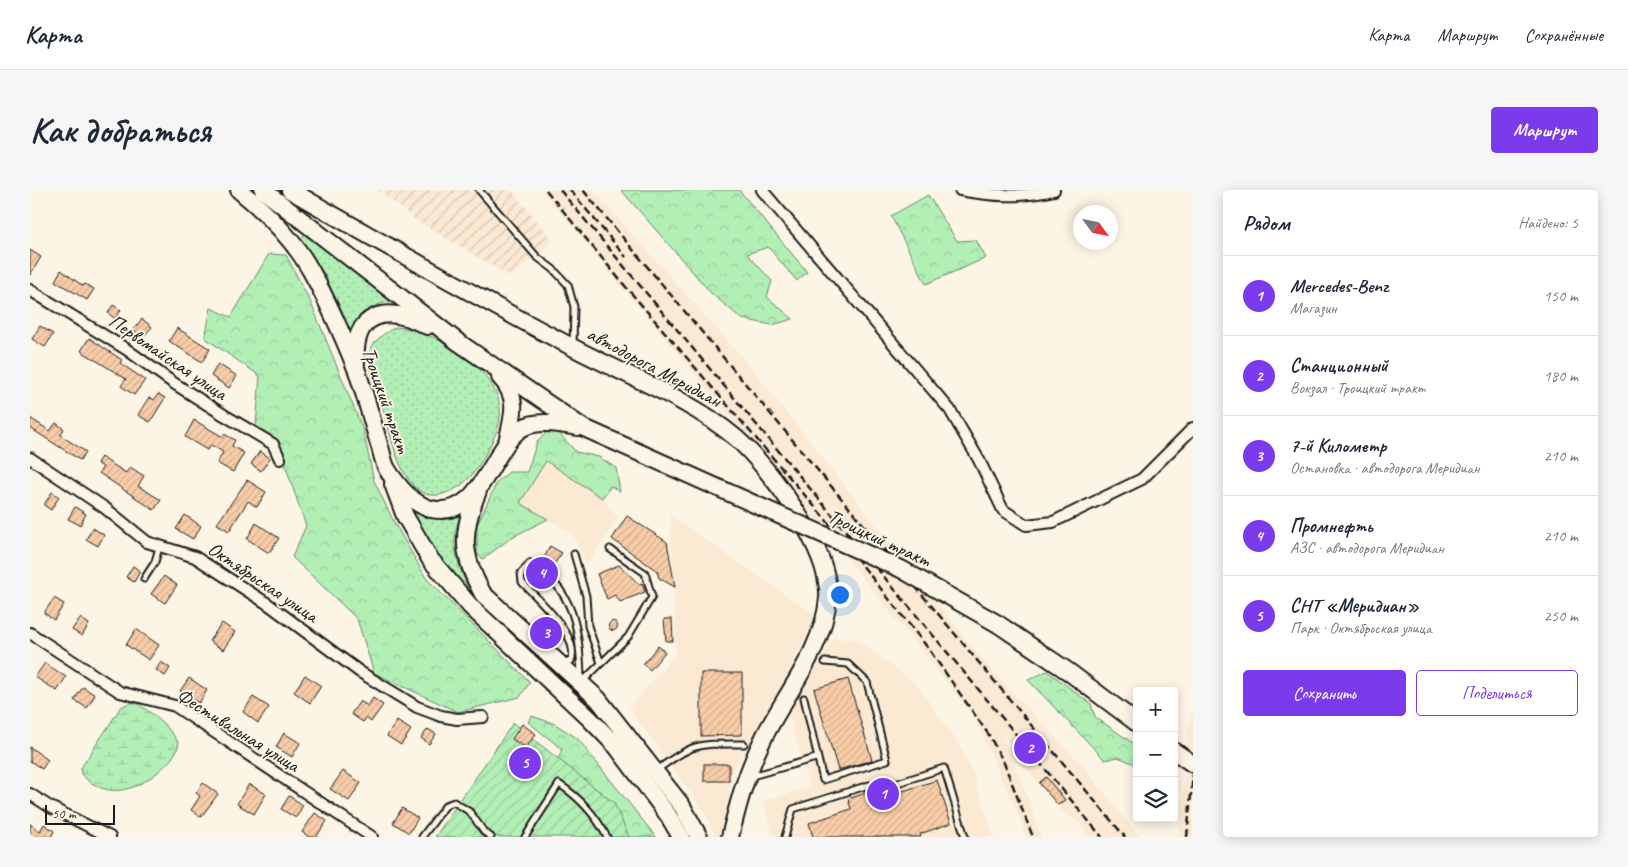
<!DOCTYPE html>
<html lang="ru">
<meta charset="utf-8">
<style>
:root{--surface:#fff;--page:#f6f6f7;--text:#1f2937;--muted:#747a83;--line:#e0e1e3;--accent:#7c3aed}
body{margin:0;font-family:Caveat,sans-serif;background:var(--page);color:var(--text)}
.controls{position:absolute;right:15px;bottom:15px;display:grid;overflow:hidden;border-radius:5px;box-shadow:0 2px 12px #0003}
.controls button{width:45px;height:45px;display:grid;place-items:center;padding:0;border:0;border-bottom:1px solid var(--line);background:var(--surface);color:var(--text);font:25px sans-serif}
.compass{position:absolute;left:1043px;top:15px;width:45px;height:45px;border-radius:50%;background:var(--surface);box-shadow:0 2px 12px #0003;rotate:123deg}
.scale{position:absolute;left:15px;bottom:12px;width:70px;box-sizing:border-box;padding-left:5px;border:2px solid #1c1c1c;border-top:0;font-size:14px;line-height:18px;white-space:nowrap;color:#1c1c1c;-webkit-text-stroke:4px #fcf5e5;paint-order:stroke}
.you{position:absolute;left:809px;top:404px;width:18px;height:18px;margin:-12px;border:4px solid #fff;border-radius:50%;background:#1a73e8;box-shadow:0 0 0 8px #1a73e833}
.badge{display:grid;place-items:center;width:32px;height:32px;border-radius:50%;background:var(--accent);color:#fff;font-size:16px;font-weight:700}
.pin{position:absolute;translate:-50% -50%;border:2px solid #fff;box-shadow:0 1px 5px #0006}
.list{margin:0;padding:0;list-style:none}
h2{display:flex;justify-content:space-between;align-items:center;height:65px;margin:0;padding:0 20px;font-size:21px}
h2 small{font-size:16px;font-weight:400;color:var(--muted)}
.list li{display:grid;grid-template-columns:32px 1fr auto;gap:15px;align-items:center;box-sizing:border-box;height:80px;padding:0 20px;border-top:1px solid var(--line)}
.list b{display:block;font-size:19px;white-space:nowrap}
.list p{margin:0;font-size:16px;white-space:nowrap;color:var(--muted)}
.list em{font-size:16px;font-style:normal;color:var(--muted)}
.actions{display:flex;gap:10px;padding:15px 20px}
.actions a{flex:1;padding:11px 0;border:1px solid var(--accent);border-radius:5px;text-align:center;font-size:18px;color:var(--accent)}
.actions .main{background:var(--accent);color:#fff}
.icon{flex:none;width:28px;height:28px;fill:none;stroke:currentColor;stroke-width:2;stroke-linecap:round;stroke-linejoin:round}
.map{position:relative;flex:none;width:1163px;height:647px;overflow:hidden;border-radius:5px}
header{display:flex;align-items:center;gap:30px;box-sizing:border-box;height:70px;padding:0 25px;background:var(--surface);border-bottom:1px solid var(--line)}
header strong{font-size:24px}
nav{display:flex;gap:28px;margin-inline-start:auto;font-size:18px}
.intro{display:flex;align-items:center;justify-content:space-between;box-sizing:border-box;height:120px;padding:0 30px}
h1{margin:0;font-size:35px}
.button{padding:12px 22px;border-radius:5px;background:var(--accent);color:#fff;font-size:18px;font-weight:700}
main{display:flex;gap:30px;padding:0 30px}
aside{flex:1;background:var(--surface);border-radius:5px;box-shadow:0 2px 12px #0003}
.map>svg:first-child{display:block}
</style>
<header>
<strong>Карта</strong>
<nav><a>Карта</a><a>Маршрут</a><a>Сохранённые</a></nav>
</header>
<div class="intro"><h1>Как добраться</h1><a class="button">Маршрут</a></div>
<main>
<div class="map">
<svg width="1163" height="647" viewBox="0 0 1163 647">
<defs>
<pattern id="industrial-furrows" width="10" height="10" patternUnits="userSpaceOnUse" patternTransform="scale(1.25)"><rect width="10" height="10" fill="#fbe9d3"/><path d="M-1 1l2-2M0 10L10 0M9 11l2-2" fill="none" stroke="#d7c7b5"/></pattern>
<pattern id="grass-dots" width="8" height="8" patternUnits="userSpaceOnUse" patternTransform="scale(1.25)"><rect width="8" height="8" fill="#b2efb5"/><path d="M2 2h.1M6 6h.1" fill="none" stroke="#98cc9b" stroke-width="1.8" stroke-linecap="round"/></pattern>
<pattern id="forest-crowns" width="20" height="18" patternUnits="userSpaceOnUse" patternTransform="scale(1.25)"><rect width="20" height="18" fill="#b2efb5"/><path d="M2 6a3 3 0 1 1 6 0M12 15a3 3 0 1 1 6 0" fill="none" stroke="#98cc9b"/></pattern>
<pattern id="wetland-marsh" width="20" height="14" patternUnits="userSpaceOnUse" patternTransform="scale(1.25)"><rect width="20" height="14" fill="#b2efb5"/><path d="M1 5h8M5 5V1M11 12h8M15 12V8" fill="none" stroke="#98cc9b"/></pattern>
<pattern id="garden-furrows" width="10" height="10" patternUnits="userSpaceOnUse" patternTransform="scale(1.25)"><rect width="10" height="10" fill="#b2efb5"/><path d="M-1 1l2-2M0 10L10 0M9 11l2-2" fill="none" stroke="#98cc9b"/></pattern>
<pattern id="building-hatch" width="6" height="6" patternUnits="userSpaceOnUse" patternTransform="scale(1.25)"><rect width="6" height="6" fill="#f9cda8"/><path d="M-1 1l2-2M0 6l6-6M5 7l2-2" fill="none" stroke="#d5af90"/></pattern>
</defs>
<rect width="100%" height="100%" fill="#fcf5e5"/>
<filter id="ink" filterUnits="userSpaceOnUse"><feTurbulence type="fractalNoise" baseFrequency=".02" numOctaves="2"/><feDisplacementMap in="SourceGraphic" scale="10" xChannelSelector="R" yChannelSelector="G"/><feConvolveMatrix kernelMatrix="1 2 1 2 8 2 1 2 1" color-interpolation-filters="sRGB"/></filter>
<g filter="url(#ink)">
<g fill="#fbe9d3">
<polygon points="512,0 563,0 720,176 960,479 1054,577 1110,647 1060,647 1046,630 1036,625 987,568 970,538 1002,619 1011,647 996,647 990,629 943,525 792,337"/>
<polygon points="516,271 572,308 588,328 557,375 543,344 490,313"/>
<polygon points="640,325 786,426 731,535 704,579 692,638 692,647 686,647 674,621 599,518 646,464"/>
<polygon points="803,448 826,449 886,494 929,554 942,582 964,647 744,647 733,611 779,597 759,524"/>
<polygon points="1163,518 1163,562 1157,557 1157,542"/>
<polygon points="1156,581 1163,586 1163,647 1148,647"/>
</g>
<polygon fill="url(#industrial-furrows)" points="348,0 481,0 524,50 481,87 386,30"/>
<g fill="url(#grass-dots)" stroke="#678668">
<path d="M276 43 367 111C343 112 332 123 321 143L295 85 270 49Z"/>
<path d="M366 137C403 140 466 176 470 218 472 236 462 252 454 267 444 285 433 298 413 304 373 315 362 249 354 222 349 204 336 178 341 159 345 149 356 142 366 137Z"/>
<path d="M383 320C398 332 416 325 433 321 416 353 429 375 441 406L397 354Z"/>
</g>
<g fill="url(#forest-crowns)" stroke="#678668">
<polygon points="591,0 709,0 777,82 767,91 738,57 717,64 742,91 737,107 763,129 742,135 712,129 681,103"/>
<polygon points="898,5 927,51 946,50 956,68 896,94 861,26"/>
<polygon points="239,64 256,65 281,113 333,240 344,291 365,334 396,388 500,492 490,507 428,522 344,483 327,429 262,367 276,336 247,251 226,236 230,186 175,148 181,118 201,127"/>
<polygon points="517,242 529,243 546,262 569,267 586,278 590,302 581,296 572,308 516,271 490,313 518,329 482,347 453,369 447,364 447,335 467,292 479,282 497,282 507,252"/>
<polygon points="1017,481 1061,514 1065,527 1107,556 1107,575 1088,567 1075,570 998,490"/>
<polygon points="502,526 525,534 547,548 626,647 579,647 525,577 532,559 498,532"/>
</g>
<path fill="url(#wetland-marsh)" stroke="#678668" d="M104 511C123 524 138 534 149 554 145 567 138 573 128 582 103 602 76 610 51 584V578L91 517Z"/>
<polygon fill="url(#garden-furrows)" stroke="#678668" points="483,533 584,613 599,647 405,647"/>
<g fill="url(#building-hatch)" stroke="#1c1c1c">
<polygon points="0,60 11,67 0,85"/>
<polygon points="31,80 53,96 55,94 64,99 57,110 25,91"/>
<polygon points="83,115 91,120 85,129 78,123"/>
<polygon points="112,129 122,137 112,148 103,140"/>
<polygon points="10,136 23,144 15,157 2,149"/>
<polygon points="147,138 180,159 172,172 139,151"/>
<polygon points="59,148 92,170 90,173 115,190 104,205 91,196 96,189 51,161"/>
<polygon points="188,174 207,186 199,198 181,186"/>
<polygon points="128,204 135,208 120,232 108,225 119,207 124,210"/>
<polygon points="0,228 20,241 26,233 34,239 30,245 56,262 50,270 0,238"/>
<polygon points="164,230 193,247 194,244 205,250 202,256 214,263 203,282 187,273 193,262 181,255 177,260 155,247"/>
<polygon points="230,261 240,268 231,281 221,274"/>
<polygon points="71,267 96,283 100,277 114,286 108,296 131,310 124,320 69,283 73,277 67,273"/>
<polygon points="217,290 236,302 227,317 218,311 199,341 187,334"/>
<polygon points="22,302 29,307 21,320 14,315"/>
<polygon points="45,317 56,324 50,335 38,329"/>
<polygon points="155,325 171,336 163,349 146,339"/>
<polygon points="597,326 637,352 645,397 629,388 627,381 582,349"/>
<polygon points="226,333 249,348 239,363 217,349"/>
<polygon points="63,338 74,345 68,356 56,349"/>
<polygon points="520,356 532,363 519,381 511,375"/>
<polygon points="589,375 609,394 612,393 615,402 590,412 585,405 577,409 567,384"/>
<polygon points="103,376 110,381 104,392 96,387"/>
<polygon points="506,383 514,389 511,394 503,389"/>
<polygon points="134,386 147,395 135,413 121,404"/>
<polygon points="24,408 34,414 24,430 14,423"/>
<polygon points="50,428 59,434 52,446 42,440"/>
<polygon points="634,429 642,429 643,451 636,451"/>
<circle cx="583" cy="436" r="4.5"/>
<polygon points="192,433 205,442 193,460 179,451"/>
<polygon points="106,439 129,455 119,470 96,455"/>
<polygon points="628,456 635,462 620,480 613,474"/>
<polygon points="131,472 140,478 135,486 126,480"/>
<polygon points="15,473 36,487 27,501 5,487"/>
<polygon points="671,483 712,483 712,545 671,546"/>
<polygon points="275,485 291,496 280,513 264,502"/>
<polygon points="159,488 177,500 169,513 150,501"/>
<polygon points="818,489 842,570 808,580 784,499"/>
<polygon points="53,497 65,505 57,518 44,510"/>
<polygon points="223,507 239,517 228,533 213,522"/>
<polygon points="343,508 353,515 341,532 336,528 333,532 321,524 330,511 338,516"/>
<polygon points="367,531 381,540 371,555 357,546"/>
<polygon points="492,534 506,544 496,558 482,549"/>
<polygon points="398,539 406,544 399,554 391,548"/>
<polygon points="254,543 270,553 262,567 246,557"/>
<polygon points="0,557 18,570 12,579 0,571"/>
<rect x="674" y="574" width="25" height="17"/>
<polygon points="313,581 331,593 319,611 300,599"/>
<polygon points="1016,587 1035,610 1028,615 1009,593"/>
<polygon points="907,590 921,633 890,644 891,647 783,647 779,633 821,619 818,609 836,603 839,612"/>
<polygon points="173,593 188,604 171,627 161,620 170,606 166,603"/>
<polygon points="219,594 236,604 224,624 207,614"/>
<polygon points="259,606 273,615 266,628 251,619"/>
<polygon points="372,618 388,628 379,643 363,633"/>
<polygon points="285,623 297,631 286,647 279,647 272,642"/>
<polygon points="0,634 10,641 14,634 24,641 21,647 0,647"/>
</g>
<g fill="none" stroke-linecap="round" stroke-linejoin="round">
<g stroke="#1c1c1c" stroke-width="9">
<g id="lane">
<polyline points="449,0 507,67 523,79 538,95 544,117 543,155"/>
<polyline points="544,364 556,406 558,436 571,473"/>
<polyline points="114,389 125,372 129,357"/>
<path d="M534 473 541 471C551 446 508 410 492 392L491 383 500 373C544 398 550 441 551 488"/>
<polyline points="553,491 598,447 622,407 615,383 580,359"/>
<polyline points="774,508 793,590 857,570 837,492 818,474 795,472"/>
<path d="M627 580C664 552 668 554 714 554"/>
<polyline points="722,586 786,568"/>
<polyline points="392,647 416,615 424,612 440,622 454,642 461,647"/>
<path d="M495 647 529 594C549 607 566 626 577 647"/>
<polyline points="755,647 763,619 839,595 846,600 914,578 935,647"/>
</g>
</g>
<g stroke="#1c1c1c" stroke-width="14">
<g id="street">
<polyline points="732,0 920,220 949,270 973,320 996,335 1023,332 1112,289 1163,238"/>
<path d="M930 0C962 6 991 8 1024 0"/>
<polyline points="0,100 96,159 142,192 194,225 243,254 250,269"/>
<polyline points="0,268 75,318 117,352 165,367 238,414 330,482 387,517 411,526 427,529 453,527"/>
<polyline points="0,443 90,502 145,516 342,647"/>
<polyline points="0,604 20,617 80,647"/>
</g>
</g>
<g stroke="#1c1c1c" stroke-width="20">
<g id="primary">
<path d="M209 0C237 23 264 50 281 81 297 110 315 151 327 181 335 205 342 230 349 254 352 262 353 272 357 279 367 295 382 314 401 319 452 330 461 257 492 238 508 229 530 234 548 237"/>
<polyline points="233,0 428,152 552,237 731,317"/>
<path d="M260 0C353 54 447 107 542 157 597 186 659 208 706 248 741 279 801 360 798 408 794 458 756 503 734 547 717 581 709 610 700 647"/>
<path d="M326 174C322 122 356 114 397 136"/>
<path d="M470 187C490 208 483 227 477 252"/>
<polyline points="363,294 375,326 400,369 441,417 559,528 587,557 638,625 651,647"/>
<path d="M448 301C431 342 431 365 453 404L568 509 652 616 669 647"/>
<polyline points="968,434 1039,482 1107,533"/>
<polyline points="1144,561 1163,574"/>
</g>
</g>
<use href="#lane" stroke="#fcf5e5" stroke-width="5"/>
<use href="#street" stroke="#fcf5e5" stroke-width="10"/>
<use href="#primary" stroke="#fcf5e5" stroke-width="16"/>
<g stroke="#1c1c1c" stroke-width="2.5" stroke-dasharray="8 4" stroke-linecap="butt">
<polyline points="516,0 590,90 797,331 898,458 959,545 974,573 1003,647"/>
<polyline points="530,0 1072,647"/>
<polyline points="540,0 596,67"/>
<polyline points="553,0 1095,647"/>
<polyline points="1157,647 1163,584"/>
</g>
<g stroke="#1c1c1c" stroke-width="20" stroke-linecap="butt">
<polyline id="primary-bridge" points="731,317 871,379 968,434"/>
</g>
<use href="#primary-bridge" stroke="#fcf5e5" stroke-width="16"/>
</g>
</g>
<g text-anchor="middle" dominant-baseline="central" stroke-width="4" stroke-linejoin="round" paint-order="stroke">
<g font-size="20" fill="#1c1c1c" stroke="#fcf5e5">
<text transform="translate(138 167) rotate(34)">Первомайская улица</text>
<text transform="translate(624 177) rotate(28)">автодорога Меридиан</text>
<text transform="translate(356 210) rotate(71)">Троицкий тракт</text>
<text transform="translate(849 348) rotate(25)">Троицкий тракт</text>
<text transform="translate(233 392) rotate(34)">Октябрьская улица</text>
<text transform="translate(208 540) rotate(32)">Фестивальная улица</text>
</g>
</g>
</svg>
<div class="controls">
<button>+</button>
<button>−</button>
<button><svg class="icon" aria-label="layers" viewBox="0 0 24 24"><path d="M12 4l9 5-9 5-9-5zM3 14l9 5 9-5"/></svg></button>
</div>
<svg class="compass" viewBox="-18 -18 36 36"><path d="M0-13l5 13h-10z" fill="#e53935"/><path d="M0 13l5-13h-10z" fill="#747a83"/></svg>
<div class="scale">50 m</div>
<div class="you"></div>
<div class="pin badge" style="left:853px;top:604px">1</div>
<div class="pin badge" style="left:1000px;top:558px">2</div>
<div class="pin badge" style="left:516px;top:443px">3</div>
<div class="pin badge" style="left:512px;top:383px">4</div>
<div class="pin badge" style="left:495px;top:573px">5</div>
</div>
<aside>
<h2>Рядом<small>Найдено: 5</small></h2>
<ul class="list">
<li><span class="badge">1</span><div><b>Mercedes-Benz</b><p>Магазин</p></div><em>150 m</em></li>
<li><span class="badge">2</span><div><b>Станционный</b><p>Вокзал · Троицкий тракт</p></div><em>180 m</em></li>
<li><span class="badge">3</span><div><b>7-й Километр</b><p>Остановка · автодорога Меридиан</p></div><em>210 m</em></li>
<li><span class="badge">4</span><div><b>Промнефть</b><p>АЗС · автодорога Меридиан</p></div><em>210 m</em></li>
<li><span class="badge">5</span><div><b>СНТ «Меридиан»</b><p>Парк · Октябрьская улица</p></div><em>250 m</em></li>
</ul>
<div class="actions"><a class="main">Сохранить</a><a>Поделиться</a></div>
</aside>
</main>
